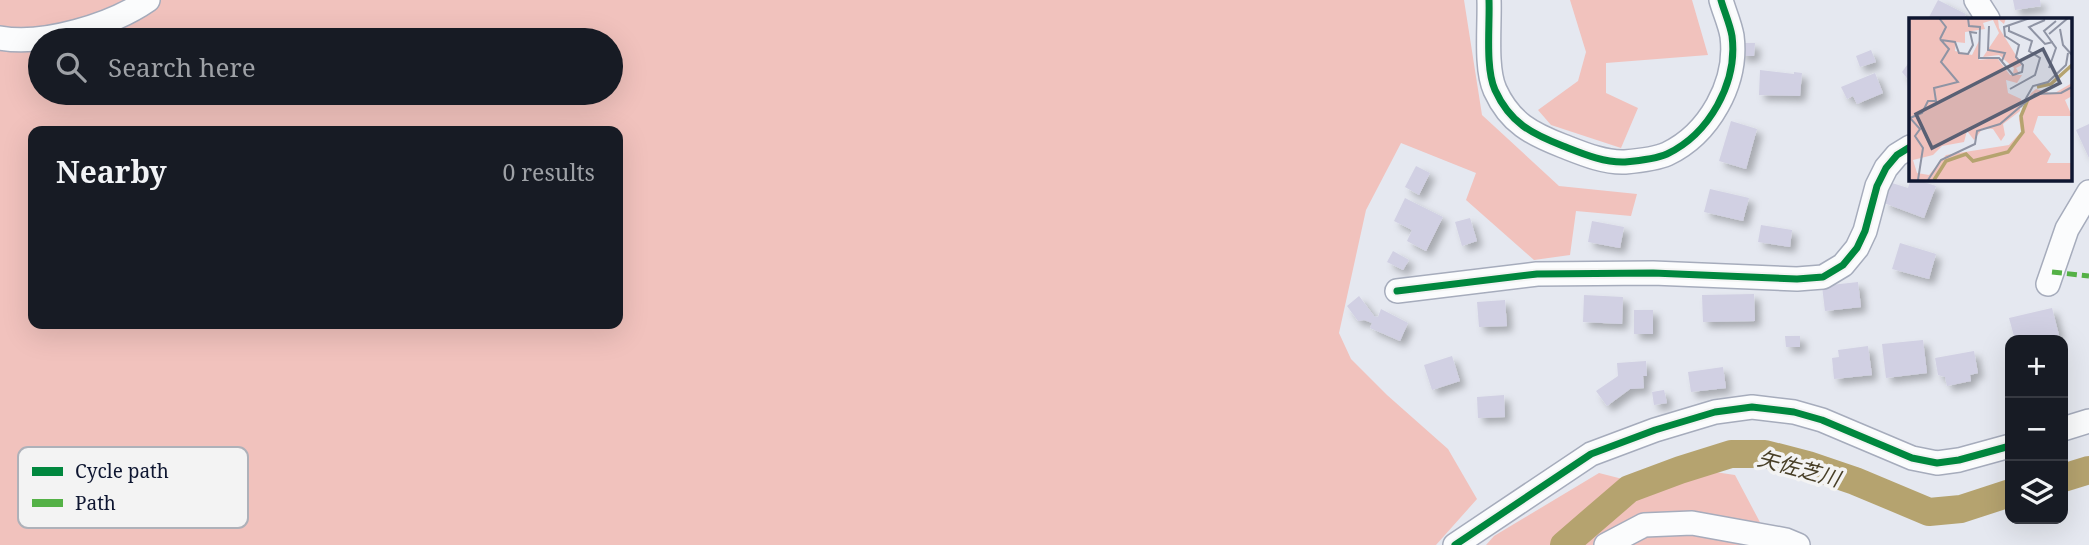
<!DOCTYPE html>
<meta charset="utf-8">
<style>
:root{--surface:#171b24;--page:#20242c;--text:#f1f3f6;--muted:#9ea1a6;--line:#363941}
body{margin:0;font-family:"Noto Serif","Noto Sans JP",serif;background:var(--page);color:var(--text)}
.controls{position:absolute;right:21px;bottom:21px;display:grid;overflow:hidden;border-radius:14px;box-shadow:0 7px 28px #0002}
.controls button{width:63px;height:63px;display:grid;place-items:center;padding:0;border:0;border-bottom:2px solid var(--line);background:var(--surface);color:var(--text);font:35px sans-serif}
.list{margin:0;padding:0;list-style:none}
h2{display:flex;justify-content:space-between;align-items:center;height:91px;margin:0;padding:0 28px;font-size:30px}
h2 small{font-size:23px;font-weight:400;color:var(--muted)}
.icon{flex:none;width:38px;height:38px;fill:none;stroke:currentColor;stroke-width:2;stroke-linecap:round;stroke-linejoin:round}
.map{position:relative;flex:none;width:2089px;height:545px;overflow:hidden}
.search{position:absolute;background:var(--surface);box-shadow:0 7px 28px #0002;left:28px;top:28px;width:595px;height:77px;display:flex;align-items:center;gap:18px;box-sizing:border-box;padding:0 24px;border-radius:38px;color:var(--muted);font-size:26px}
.panel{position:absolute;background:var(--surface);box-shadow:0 7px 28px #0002;left:28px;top:126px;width:595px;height:203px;border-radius:14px}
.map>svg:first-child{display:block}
</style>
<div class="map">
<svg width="2089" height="545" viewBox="0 0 2089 545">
<defs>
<filter id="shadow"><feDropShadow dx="5.5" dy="5.5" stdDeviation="3.5" flood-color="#0004"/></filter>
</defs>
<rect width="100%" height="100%" fill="#e5e8f0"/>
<g fill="#f1c2bd" fill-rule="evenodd">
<path d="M0 0H1464L1482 115 1559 186 1637 194 1631 216 1576 211 1570 255 1534 260 1466 200 1476 173 1401 143 1366 210 1339 333 1351 359 1387 395 1448 449 1477 499 1436 545H0ZM40 40H611V93H40ZM33 131H618V324H33Z"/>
<polygon points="1570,0 1692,0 1708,55 1606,63 1606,93 1638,108 1621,148 1551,125 1538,110 1578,81 1586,52"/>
<polygon points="1708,471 1735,475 1772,545 1486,545 1494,536 1599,473 1650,486"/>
</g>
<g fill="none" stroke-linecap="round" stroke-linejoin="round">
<g stroke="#b5a36f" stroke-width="28">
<polyline points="2063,478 2089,470"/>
<polyline points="1564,545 1629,489 1680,470 1731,454 1765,454 1808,465 1855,481 1929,512 1961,509 2010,493"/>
</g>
</g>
<g fill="#d1d0e3" filter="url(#shadow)">
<polygon points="1938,0 1966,14 1963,19 1928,19"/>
<polygon points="2013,0 2040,0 2041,6 2015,10"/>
<polygon points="1741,43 1755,43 1754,56 1740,56"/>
<polygon points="1871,50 1876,62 1860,67 1856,56"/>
<polygon points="1910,61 1910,82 1902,72"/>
<polygon points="1760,70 1794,74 1794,72 1802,73 1800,96 1759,95"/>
<polygon points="1875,73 1883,93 1857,104 1853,96 1847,99 1841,87"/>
<polygon points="1731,121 1757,129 1746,169 1719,161"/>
<polygon points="2089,124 2089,158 2076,130"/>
<polygon points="1416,166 1430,173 1419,195 1405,187"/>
<polygon points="1911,178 1936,186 1924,218 1884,203 1892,183 1908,188"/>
<polygon points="1710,189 1749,198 1743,221 1704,212"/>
<polygon points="1405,198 1443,217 1426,251 1407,241 1412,230 1394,221"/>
<polygon points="1470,218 1477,241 1462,246 1455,222"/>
<polygon points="1592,221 1624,227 1620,248 1588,242"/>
<polygon points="1761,225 1792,230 1790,247 1758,242"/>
<polygon points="1900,243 1936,254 1929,279 1892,269"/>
<polygon points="1393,251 1409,260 1403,270 1387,262"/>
<polygon points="1858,282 1861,307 1825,311 1822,286"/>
<polygon points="1754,294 1755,321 1703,322 1702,295"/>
<polygon points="1584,295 1623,297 1622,324 1583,322"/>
<polygon points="1359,296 1374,316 1378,317 1381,309 1408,323 1400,341 1370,328 1372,323 1364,320 1358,321 1347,306"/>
<polygon points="1505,300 1507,326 1479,327 1477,302"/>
<polygon points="2052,308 2059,335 2036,340 2015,340 2009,318"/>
<rect x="1634" y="310" width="19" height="24"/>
<polygon points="1785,336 1800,336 1800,347 1786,347"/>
<polygon points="1923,340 1927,373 1886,378 1882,344"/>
<polygon points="1868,346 1872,375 1834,379 1832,358 1839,357 1838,350"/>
<polygon points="1974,351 1978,373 1970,375 1971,381 1947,386 1945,377 1938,375 1935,358"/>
<polygon points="1452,356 1460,381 1432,390 1424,365"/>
<polygon points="1646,361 1647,376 1643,376 1644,388 1630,389 1607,406 1596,391 1618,376 1617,363"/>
<polygon points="1723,367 1726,388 1691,392 1688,372"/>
<polygon points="1664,390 1667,403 1654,405 1652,392"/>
<polygon points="1504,395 1505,417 1478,418 1477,397"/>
</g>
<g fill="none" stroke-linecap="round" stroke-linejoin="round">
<g stroke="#a6acbc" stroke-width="26">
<g id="minor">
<path d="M1489 0C1490 25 1485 68 1495 90 1510 123 1532 134 1563 146 1581 153 1604 163 1625 162 1636 161 1656 159 1667 154 1709 134 1738 83 1732 36 1730 24 1724 11 1721 0"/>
<polyline points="1976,0 1988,19"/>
<path d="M0 38C43 46 112 25 148 0"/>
<polyline points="2048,284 2067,229 2089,192"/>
<polyline points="1397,291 1537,274 1653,273 1797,279 1823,277 1843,265 1857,248 1865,231 1877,186 1886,168 1897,155 1910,147"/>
<polyline points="2063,429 2089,421"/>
<polyline points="1455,545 1591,454 1655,430 1715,412 1752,407 1794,412 1822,420 1912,458 1937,463 1959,460 2010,446"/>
<polyline points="1606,545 1644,525 1692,523 1786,540 1798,545"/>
</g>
</g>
<use href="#minor" stroke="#fbfcfd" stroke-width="23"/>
<polyline stroke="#54b146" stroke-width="5" stroke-dasharray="10 5" stroke-linecap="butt" points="2052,272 2089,276"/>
<g stroke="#f3f3f3" stroke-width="11">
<g id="cycleway">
<path d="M1489 0C1490 25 1485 68 1495 90 1510 123 1532 134 1563 146 1581 153 1604 163 1625 162 1636 161 1656 159 1667 154 1709 134 1738 83 1732 36 1730 24 1724 11 1721 0"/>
<polyline points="1397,291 1537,274 1653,273 1797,279 1823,277 1843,265 1857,248 1865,231 1877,186 1886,168 1897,155 1910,147"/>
<polyline points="1455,545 1591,454 1655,430 1715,412 1752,407 1794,412 1822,420 1912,458 1937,463 1959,460 2010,446"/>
</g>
</g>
<use href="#cycleway" stroke="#00873e" stroke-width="7"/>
</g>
<g text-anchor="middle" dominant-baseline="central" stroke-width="7" stroke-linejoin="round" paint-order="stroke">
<g font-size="21" font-style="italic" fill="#483f27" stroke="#f3f3f3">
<text transform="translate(1799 468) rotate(15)">矢佐芝川</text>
</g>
</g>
<g transform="translate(1909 18)">
<rect width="163" height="163" fill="#e5e8f0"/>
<path d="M0 0H97L95 6 89 1 90 10 113 47 107 50 110 55H104L105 50 90 37 74 39 90 15 84 2 74 5 76 11 56 14V25L47 24 46 33 63 37 70 23V42L88 40 101 57H113L108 65 97 62 99 75 112 81 111 93 94 106 96 117 92 123 84 111 74 110 65 122 58 113 55 124 33 128 24 137 4 142 8 155 20 157 37 137 100 127 112 114 110 101 122 75 127 71 144 76 163 65V78L156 82 163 98H129L124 114 142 136 138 145H163V162H0Z" fill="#f1c2bd"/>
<path fill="none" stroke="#b5a36f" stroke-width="3.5" d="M128 69 142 66 163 47M25 162 37 143 57 136 64 143 99 134 114 114 112 98 119 81"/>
<path fill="none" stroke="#8f94a4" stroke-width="2" d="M30 0 37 9 31 21M59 0 60 8 71 9 70 40H90L104 57 113 54 114 47 107 39 110 27 96 18 95 9 121 0M136 2 120 9 136 26 144 24M80 8 79 32 96 35 93 43M100 8V13L123 23 120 33 131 40 126 57 101 71M151 11 154 27 163 37M140 16 159 0M32 22 46 24 50 35 59 36 64 27 61 14 68 15M140 50 147 30 135 13 147 3M112 89 124 68 139 64 157 47 159 35M9 162 14 130 6 118 11 111 1 100 13 95 19 83H27L25 70 49 64 32 44 40 31 31 21M19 162 32 142 66 126 68 113 91 106 126 76 152 75 163 69"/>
<path fill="#596074" fill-opacity="0.15" stroke="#596074" stroke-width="3.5" d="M134 31 151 65 23 130 7 96Z"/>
<rect width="163" height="163" fill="none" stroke="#0e1631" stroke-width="3.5"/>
</g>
<rect x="18" y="447" width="230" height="81" rx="10" fill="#f3f3f3" stroke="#aeb1b9" stroke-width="2"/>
<rect x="32" y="467" width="31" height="9" fill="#00873e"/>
<rect x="32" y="499" width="31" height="8" fill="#54b146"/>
<g font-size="19" fill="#0e1631">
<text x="75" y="478">Cycle path</text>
<text x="75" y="510">Path</text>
</g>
</svg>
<div class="controls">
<button>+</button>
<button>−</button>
<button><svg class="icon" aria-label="layers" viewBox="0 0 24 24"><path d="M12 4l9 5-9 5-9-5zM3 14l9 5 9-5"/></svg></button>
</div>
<div class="search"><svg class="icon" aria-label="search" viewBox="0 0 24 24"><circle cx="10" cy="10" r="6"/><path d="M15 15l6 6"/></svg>Search here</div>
<section class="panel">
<h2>Nearby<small>0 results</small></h2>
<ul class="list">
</ul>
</section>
</div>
